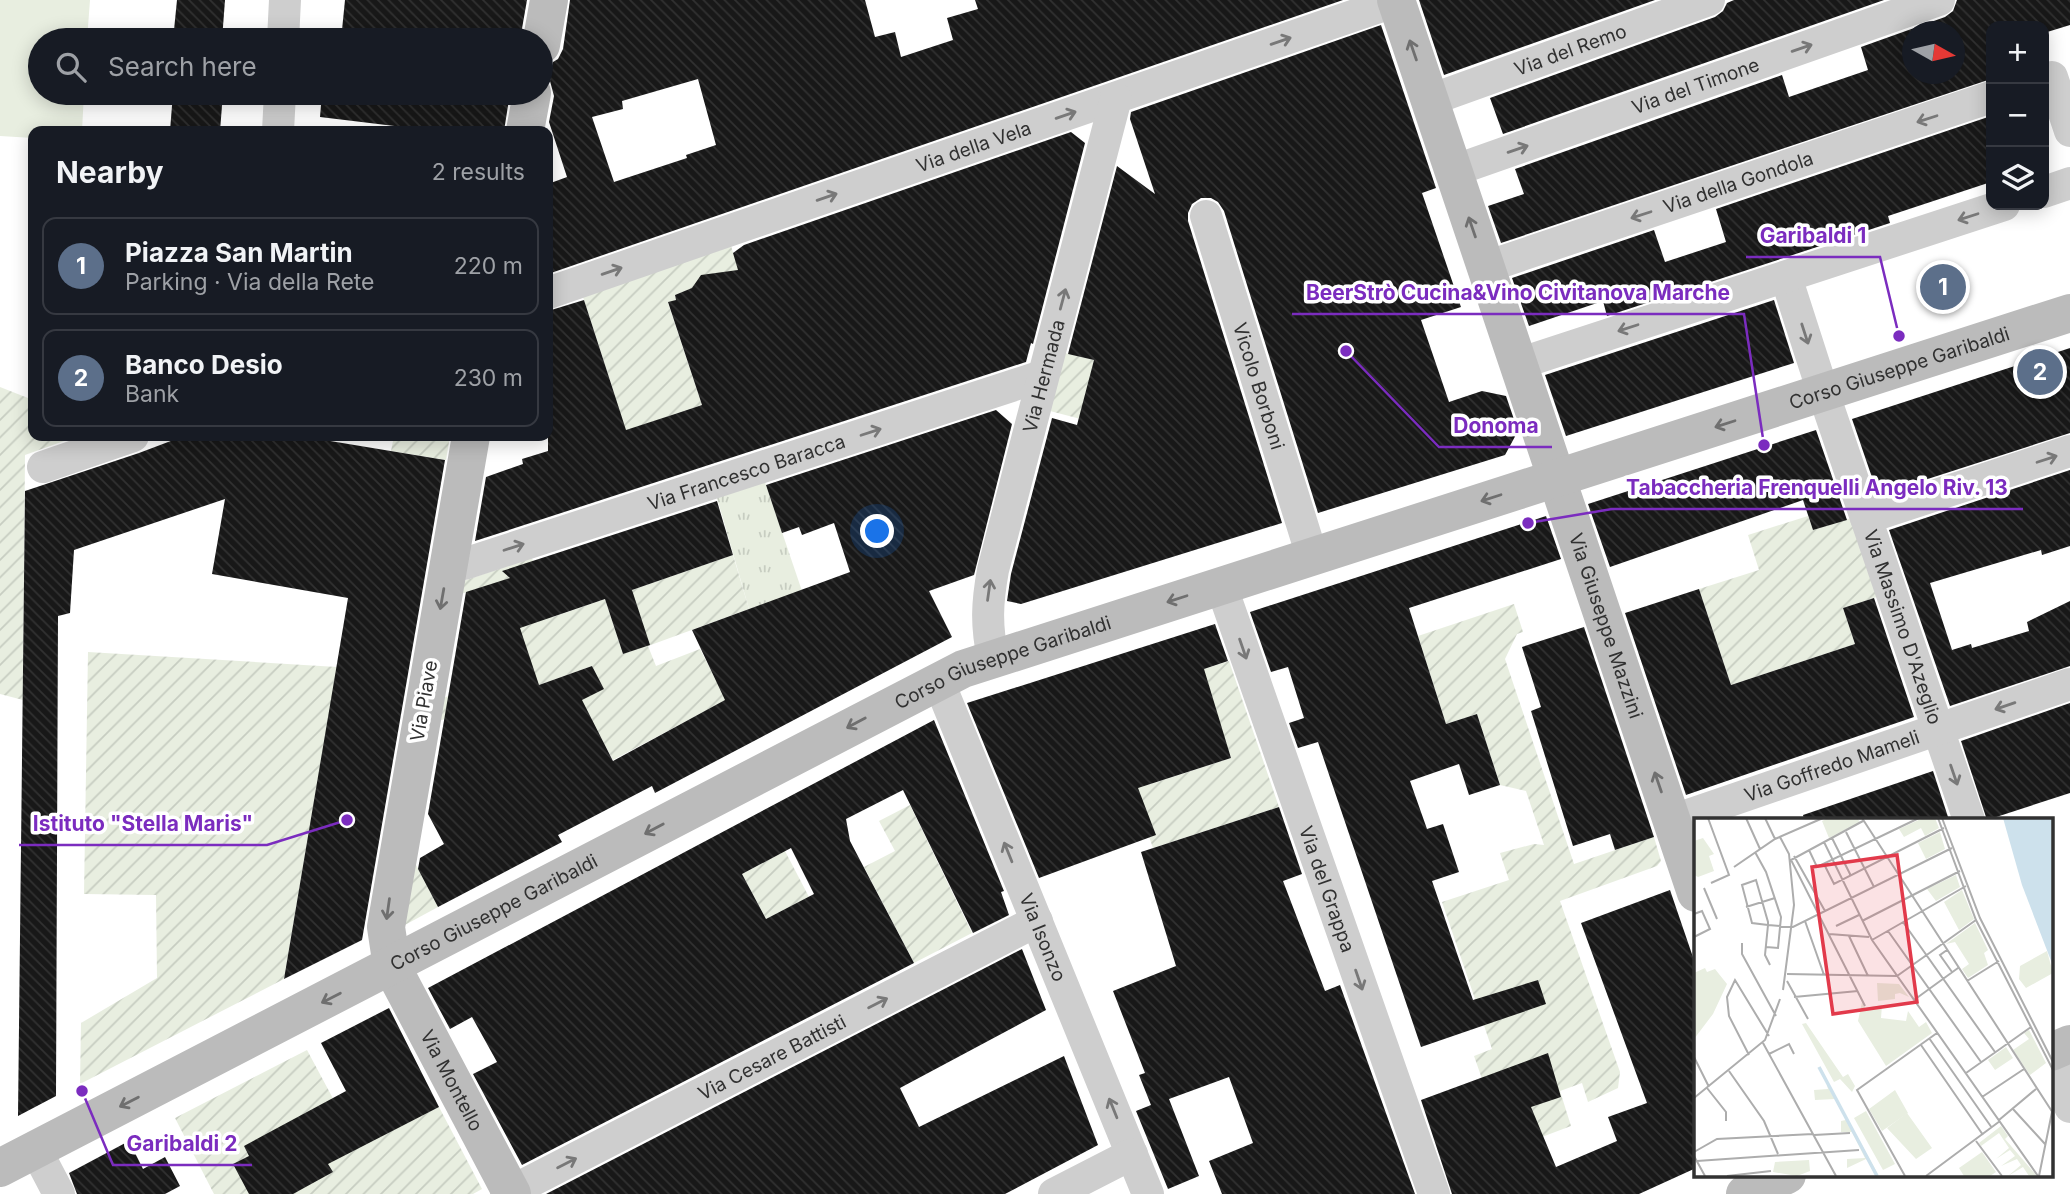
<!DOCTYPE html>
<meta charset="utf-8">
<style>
:root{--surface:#171b24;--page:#20242c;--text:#f1f3f6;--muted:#9ea1a6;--line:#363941;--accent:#e23a4b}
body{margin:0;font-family:Inter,sans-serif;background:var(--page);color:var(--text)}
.controls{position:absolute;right:21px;top:21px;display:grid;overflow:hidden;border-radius:14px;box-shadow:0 4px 18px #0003}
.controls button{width:63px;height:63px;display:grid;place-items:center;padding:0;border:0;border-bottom:2px solid var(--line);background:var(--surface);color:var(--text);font:35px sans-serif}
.compass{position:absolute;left:1902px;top:21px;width:63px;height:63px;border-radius:50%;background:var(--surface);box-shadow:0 4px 18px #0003;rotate:98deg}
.you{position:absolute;left:878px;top:532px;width:24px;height:24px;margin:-18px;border:5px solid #fff;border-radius:50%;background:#1a73e8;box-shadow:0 0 0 10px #1a73e833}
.badge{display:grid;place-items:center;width:46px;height:46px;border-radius:50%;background:var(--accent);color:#fff;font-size:23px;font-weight:700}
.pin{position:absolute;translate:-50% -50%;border:4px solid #fff;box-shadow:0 2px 7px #0006}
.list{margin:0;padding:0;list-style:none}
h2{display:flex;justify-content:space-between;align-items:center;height:91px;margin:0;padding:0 28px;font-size:30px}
h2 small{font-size:23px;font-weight:400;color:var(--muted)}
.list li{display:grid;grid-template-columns:46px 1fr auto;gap:21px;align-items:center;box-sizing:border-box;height:98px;margin:0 14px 14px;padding:0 14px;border:2px solid var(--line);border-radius:14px}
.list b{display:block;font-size:26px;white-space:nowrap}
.list p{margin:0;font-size:23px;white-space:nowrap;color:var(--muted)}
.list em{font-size:23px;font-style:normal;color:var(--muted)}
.icon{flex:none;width:38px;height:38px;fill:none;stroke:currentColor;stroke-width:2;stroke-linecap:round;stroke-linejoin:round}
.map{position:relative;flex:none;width:2070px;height:1194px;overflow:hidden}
.search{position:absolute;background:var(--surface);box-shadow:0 4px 18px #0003;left:28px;top:28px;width:525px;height:77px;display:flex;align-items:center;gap:18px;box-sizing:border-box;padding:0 24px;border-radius:38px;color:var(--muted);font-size:26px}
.panel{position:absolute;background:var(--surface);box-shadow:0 4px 18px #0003;left:28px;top:126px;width:525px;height:315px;border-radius:14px}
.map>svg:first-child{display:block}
</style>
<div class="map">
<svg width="2070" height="1194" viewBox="0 0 2070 1194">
<defs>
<pattern id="grass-tufts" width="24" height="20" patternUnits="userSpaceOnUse" patternTransform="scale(1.75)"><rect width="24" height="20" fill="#e8eee0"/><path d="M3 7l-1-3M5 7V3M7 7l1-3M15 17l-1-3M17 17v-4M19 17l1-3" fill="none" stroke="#c7cdc1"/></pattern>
<pattern id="garden-furrows" width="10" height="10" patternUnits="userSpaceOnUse" patternTransform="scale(1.75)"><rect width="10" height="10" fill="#e8eee0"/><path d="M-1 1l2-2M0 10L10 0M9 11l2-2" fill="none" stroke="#c7cdc1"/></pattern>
<pattern id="building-back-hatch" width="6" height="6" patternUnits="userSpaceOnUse" patternTransform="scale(1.75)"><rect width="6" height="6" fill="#181818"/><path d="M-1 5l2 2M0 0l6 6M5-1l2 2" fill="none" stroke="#313131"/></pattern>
</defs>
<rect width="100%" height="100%" fill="#fff"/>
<polygon fill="url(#grass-tufts)" points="765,482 802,591 749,609 717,498"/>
<g fill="url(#garden-furrows)">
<polygon points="731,246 754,318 698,286 675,295 676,300 668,303 702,405 610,436 615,396 583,297"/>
<polygon points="1065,353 1094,360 1086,393 1142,435 1050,411"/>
<polygon points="0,387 33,400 33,436 78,436 25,455 23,700 0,694"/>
<polygon points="394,436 450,436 446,460 391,451"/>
<polygon points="1808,516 1813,530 1851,518 1877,597 1843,608 1855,644 1731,685 1699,589 1759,570 1748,535"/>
<polygon points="733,555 749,609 648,646 656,666 700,649 726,700 613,760 591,719 508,738 603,688 592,666 439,721 443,698 532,666 503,581 461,594 463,581 532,558 553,617 605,599 623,654 634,650 627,629 632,590"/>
<polygon points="1514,604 1523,632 1517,634 1505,659 1574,864 1654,837 1661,861 1657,866 1560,901 1620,1072 1618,1088 1588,1102 1582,1083 1560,1091 1571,1126 1507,1150 1474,1056 1492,1049 1442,902 1509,880 1500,853 1534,844 1544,845 1526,791 1500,785 1477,714 1446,724 1418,636"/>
<polygon points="88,652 337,667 284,979 80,1084 81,1023 157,978 156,895 84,894"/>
<polygon points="1229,661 1279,807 1153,848 1138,805 1132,773 1148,785 1231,758 1217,715 1163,682"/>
<polygon points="910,805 972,933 914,963 864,867 895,851 879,821"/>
<polygon points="785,851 809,897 766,919 742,874"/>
<polygon points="414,861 438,907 403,926"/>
<polygon points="307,1050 359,1147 439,1107 482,1189 473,1194 214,1194 175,1118"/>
</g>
<polygon fill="#e8eee0" points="0,0 90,0 87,40 40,40 40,93 84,93 82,131 33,131 33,138 0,136"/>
<g fill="url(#building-back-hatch)" fill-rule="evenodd">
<polygon points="177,0 225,0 222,40 173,40"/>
<polygon points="345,0 527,0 520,40 341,40"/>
<path d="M570 0H865L875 37 895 32 901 57 953 40 947 18 978 9 975 0H1343L548 274V184L567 177 549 122 554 96 550 81 553 62 558 59 563 49ZM698 79 716 145 686 155 687 158 614 182 592 117 623 109 622 101Z"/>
<polygon points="1419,0 1655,0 1444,75"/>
<polygon points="1734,0 1884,0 1503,134 1490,98 1715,17 1723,11 1727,3"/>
<path d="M1957 0H2070V25L2044 33V26H1991V79L1501 243 1488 206 1524 194 1515 169 1782 75 1789 97 1868 70 1861 47 1945 17 1953 11ZM1913 32H1955V74H1913Z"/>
<polygon points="1381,25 1436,188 1422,193 1461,307 1421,320 1449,402 1482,391 1506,396 1518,431 1505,455 1318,513 1224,211 1218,202 1211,198 1201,198 1192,204 1188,213 1188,221 1282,523 1021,604 1007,601 1011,574 1052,418 1077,425 1094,360 1068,354 1117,166 1155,194 1130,119 1131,112"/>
<polygon points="173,93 223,93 220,131 170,131"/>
<polygon points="322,93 510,93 504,131 411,131 411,128 320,117"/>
<polygon points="1991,116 1991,182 1888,216 1890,223 1607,316 1603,301 1529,326 1512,278 1654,230 1665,262 1726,242 1716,209"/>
<polygon points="1071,132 1085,143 1033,344 1031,343 1026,362 475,541 486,477 523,464 522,459 548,451 548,311 584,300 626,430 675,414 702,405 668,302 676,300 675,295 692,288 701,275 738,270 733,253 744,245"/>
<polygon points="1774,300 1794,363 1566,436 1545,375"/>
<polygon points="2070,348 2070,433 1878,495 1852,419"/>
<polygon points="996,410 1012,424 974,575 929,591 952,637 655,793 652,786 558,835 562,842 438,907 418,869 420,858 444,844 428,814 466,592 510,578 502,571 717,501 733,555 632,590 650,645 623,654 605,599 520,628 539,685 592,666 604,689 582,700 613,761 725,700 692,630 850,572 834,523 802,535 799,527 782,533 766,485"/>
<polygon points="1816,430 1847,520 1813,530 1803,500 1610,567 1588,504"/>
<polygon points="184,436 300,436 445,460 362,940 284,979 348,598 212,574 225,499 74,550 70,613 58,616 56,1096 18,1116 25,491 139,453"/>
<polygon points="2070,470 2070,546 2042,555 2041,550 1930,583 1952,650 1971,644 1972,648 2029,631 2027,622 2070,601 2070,666 1950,706 1889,530"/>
<polygon points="1546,516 1561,559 1409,608 1446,724 1477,714 1500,785 1469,795 1459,764 1410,781 1427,829 1443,824 1459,872 1432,881 1473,1000 1538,980 1546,1004 1421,1047 1318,742 1298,748 1289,723 1304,718 1288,667 1271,672 1250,612"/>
<polygon points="1699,589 1731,685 1855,644 1843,608 1874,598 1914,717 1686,795 1625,613"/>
<polygon points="1215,624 1228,661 1204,669 1231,758 1138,788 1156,835 1039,878 967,703"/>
<polygon points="1584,627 1654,837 1615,850 1610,834 1573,846 1531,711 1541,707 1522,647"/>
<polygon points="2070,703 2070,793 1987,820 1961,741"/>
<path d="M934 720 1004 891 1001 892 1009 915 973 933 903 790 846 819 850 841 914 963 522 1165 473 1074 497 1062 472 1017 450 1029 428 988ZM791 848 814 894 766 919 742 874Z"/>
<polygon points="1933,771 1949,820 1804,820 1803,815"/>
<polygon points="1279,807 1302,874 1283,881 1325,991 1340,985 1415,1194 1222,1194 1209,1161 1253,1143 1229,1077 1169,1099 1199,1176 1168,1189 1136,1111 1151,1105 1139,1075 1145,1073 1113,991 1176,966 1141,852"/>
<polygon points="1670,890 1696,966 1696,1168 1639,1194 1452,1194 1421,1100 1548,1053 1561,1097 1531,1107 1556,1167 1617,1141 1608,1117 1647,1103 1581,923"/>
<polygon points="1022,949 1046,1010 900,1088 919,1127 1064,1056 1098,1145 1005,1194 546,1194"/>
<polygon points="389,1008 439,1107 328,1164 333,1172 293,1194 249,1194 233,1164 249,1156 244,1146 346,1091 321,1043"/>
<polygon points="129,1141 143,1169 165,1157 180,1186 165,1194 77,1194 69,1173"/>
</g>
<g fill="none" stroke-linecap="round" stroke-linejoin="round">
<g stroke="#cecece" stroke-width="32">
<polyline points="283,40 285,0"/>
<polyline points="2052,77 2070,131"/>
<path id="s1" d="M1430 100 1709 0"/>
<polyline points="278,131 280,93"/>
<path id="s2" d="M1453 171 1939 0"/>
<polyline points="2044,192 2070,183"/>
<path id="s3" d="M1206 216 1312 556"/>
<path id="s4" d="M1486 267 1991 97"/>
<path id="s5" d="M1786 277 1823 392 1969 820"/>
<path id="s6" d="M548 293 1399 0"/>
<polyline points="1518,364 2004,205"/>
<polyline points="43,467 133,436"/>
<polyline points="1866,518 2070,451"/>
<path id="s7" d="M449 562 464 564 1042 376"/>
<path id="s8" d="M1221 585 1434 1194"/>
<path id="s9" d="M993 658C986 625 987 603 993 570L1116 98"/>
<path id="s10" d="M938 680 1148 1194"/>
<path id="s11" d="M1671 821 2070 684"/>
<polyline points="2051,1056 2070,1107"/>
<polyline points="36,1150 59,1194"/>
<path id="s12" d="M506 1194 1037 921"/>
<polyline points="1054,1194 1132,1154"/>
</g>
<g stroke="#bbb" stroke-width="38">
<path id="s13" d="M1396 0 1696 893"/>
<polyline points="541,45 549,0"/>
<polyline points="525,131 532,93"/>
<path id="s14" d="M471 436 386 927 392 967 512 1194"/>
<polyline points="2051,1052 2070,1044"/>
<path id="s15" d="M0 1168 963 669 2070 313"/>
<polyline points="1745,1194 1787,1175"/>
</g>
</g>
<defs><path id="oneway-shaft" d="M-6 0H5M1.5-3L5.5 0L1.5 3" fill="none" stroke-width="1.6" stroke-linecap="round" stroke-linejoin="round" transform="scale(1.75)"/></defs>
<g stroke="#787878">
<use href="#oneway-shaft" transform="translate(1281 41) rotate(-19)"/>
<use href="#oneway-shaft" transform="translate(1802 48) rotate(-19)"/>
<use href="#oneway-shaft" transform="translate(1066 115) rotate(-19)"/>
<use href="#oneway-shaft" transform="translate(1927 119) rotate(162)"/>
<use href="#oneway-shaft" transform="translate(1518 149) rotate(-19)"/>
<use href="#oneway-shaft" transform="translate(827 197) rotate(-19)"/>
<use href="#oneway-shaft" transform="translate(1641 215) rotate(162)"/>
<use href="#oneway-shaft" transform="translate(1968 217) rotate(162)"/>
<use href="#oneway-shaft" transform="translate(612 271) rotate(-19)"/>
<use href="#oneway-shaft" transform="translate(1063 299) rotate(-75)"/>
<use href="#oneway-shaft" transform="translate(1628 328) rotate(162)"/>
<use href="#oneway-shaft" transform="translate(1805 334) rotate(72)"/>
<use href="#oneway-shaft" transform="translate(871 432) rotate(-18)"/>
<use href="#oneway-shaft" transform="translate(2047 459) rotate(-18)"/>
<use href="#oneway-shaft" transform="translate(514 547) rotate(-18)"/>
<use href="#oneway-shaft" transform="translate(989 590) rotate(-82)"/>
<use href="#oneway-shaft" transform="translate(1243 649) rotate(71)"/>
<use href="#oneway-shaft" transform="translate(2005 706) rotate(161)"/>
<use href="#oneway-shaft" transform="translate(1954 775) rotate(71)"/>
<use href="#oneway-shaft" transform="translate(1008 852) rotate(-112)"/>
<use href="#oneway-shaft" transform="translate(1359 980) rotate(71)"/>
<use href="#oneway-shaft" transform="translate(878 1003) rotate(-27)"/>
<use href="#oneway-shaft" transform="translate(1113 1108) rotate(-112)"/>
<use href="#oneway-shaft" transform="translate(567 1163) rotate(-27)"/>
</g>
<g stroke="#6f6f6f">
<use href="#oneway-shaft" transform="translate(1413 50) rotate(-109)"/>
<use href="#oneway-shaft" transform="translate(1472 227) rotate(-109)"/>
<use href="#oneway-shaft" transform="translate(1725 424) rotate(162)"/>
<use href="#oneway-shaft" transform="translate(1491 498) rotate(162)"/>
<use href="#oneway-shaft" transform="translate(442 599) rotate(100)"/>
<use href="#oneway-shaft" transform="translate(1177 599) rotate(162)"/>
<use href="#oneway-shaft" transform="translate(856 723) rotate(152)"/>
<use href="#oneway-shaft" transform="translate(1658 782) rotate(-109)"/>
<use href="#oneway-shaft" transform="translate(654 829) rotate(152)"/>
<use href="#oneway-shaft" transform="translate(388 909) rotate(98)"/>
<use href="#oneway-shaft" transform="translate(331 998) rotate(153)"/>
<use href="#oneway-shaft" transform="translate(129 1102) rotate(153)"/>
</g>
<g text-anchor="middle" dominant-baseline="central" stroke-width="7" stroke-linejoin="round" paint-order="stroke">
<g font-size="19" fill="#313131" stroke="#fff">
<text stroke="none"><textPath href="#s1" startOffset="149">Via del Remo</textPath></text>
<text stroke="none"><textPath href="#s2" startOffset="257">Via del Timone</textPath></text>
<text stroke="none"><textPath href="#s6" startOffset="450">Via della Vela</textPath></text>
<text stroke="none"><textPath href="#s4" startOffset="266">Via della Gondola</textPath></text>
<text stroke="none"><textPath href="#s15" startOffset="2068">Corso Giuseppe Garibaldi</textPath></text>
<text stroke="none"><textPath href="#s9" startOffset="289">Via Hermada</textPath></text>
<text stroke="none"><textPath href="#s3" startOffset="178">Vicolo Borboni</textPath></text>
<text stroke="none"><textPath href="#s7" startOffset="312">Via Francesco Baracca</textPath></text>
<text stroke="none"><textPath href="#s13" startOffset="660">Via Giuseppe Mazzini</textPath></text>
<text stroke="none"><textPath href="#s5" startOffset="369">Via Massimo D'Azeglio</textPath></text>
<text stroke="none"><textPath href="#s15" startOffset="1124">Corso Giuseppe Garibaldi</textPath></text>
<text transform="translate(424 701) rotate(-80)">Via Piave</text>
<text stroke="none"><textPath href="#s11" startOffset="170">Via Goffredo Mameli</textPath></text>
<text stroke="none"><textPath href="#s8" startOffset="322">Via del Grappa</textPath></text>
<text stroke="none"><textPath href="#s15" startOffset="556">Corso Giuseppe Garibaldi</textPath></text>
<text stroke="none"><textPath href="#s10" startOffset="278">Via Isonzo</textPath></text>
<text stroke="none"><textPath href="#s12" startOffset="299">Via Cesare Battisti</textPath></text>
<text stroke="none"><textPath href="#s14" startOffset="667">Via Montello</textPath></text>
</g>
</g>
<g transform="translate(1694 818)">
<rect width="359" height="359" fill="#fff"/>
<path d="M9 20 20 36 15 38 20 53 4 59 0 57V23ZM112 205 149 259 154 256 161 268 158 274 146 261 140 264 108 206ZM133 267H135L185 358 172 341 153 350V341L171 340 158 314H147V303L152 302 141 281 121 282 120 272 134 271ZM201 272 214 295 188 313 175 291ZM115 342 116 353 103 358 79 354 81 344Z" fill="#e8eee0"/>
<path d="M134 0H163L166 4 135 20 128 3ZM229 0H241L245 10 231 18 227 10 210 19 205 11ZM246 14 251 31 232 41 224 25ZM262 57 266 69 242 83 233 71ZM268 72 280 101 265 112 250 84ZM281 105 294 132 290 135 294 147 274 160 268 151 275 146 261 124 252 126ZM11 150 13 154 21 151 33 166 19 196 0 221V155ZM335 212 352 245 336 257 319 232 335 221 330 215ZM172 293 201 346 189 352 160 300ZM288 334 302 354 296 358H270L265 350Z" fill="#e8eee0"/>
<path d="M183 165 205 166 215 179 206 175 201 176V181L184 183ZM168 184 171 190 188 187 187 200 212 203 214 193 225 209 232 204 238 215 192 248 164 203ZM312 229 319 240 301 252 294 242ZM307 308 314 318 311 321 343 358H335L329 349 314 358 327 347 323 341 307 348 321 338 316 332 302 341 315 330 305 315 287 328 285 325Z" fill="#e8eee0"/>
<path d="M353 133 359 155 332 170 325 161 326 148ZM213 295 238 330 222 341 193 310Z" fill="#e8eee0"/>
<path d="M309 0H359V148L328 67Z" fill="#cde1ec"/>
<path fill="none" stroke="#cde1ec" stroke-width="3.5" d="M125 249 183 358"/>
<path fill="none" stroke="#adadad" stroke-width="2" d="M14 0 35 57 17 65M52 0 66 31M71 0 81 21M168 0 359 295M244 0 282 102 359 252M248 0 286 100 359 244M169 3 97 42 171 188M152 14 180 69M86 19 95 36 100 87 89 172M138 20 157 58M130 24 178 122 344 358M115 32 123 49 225 0M61 34 72 54 87 99 84 130 72 129M100 38 131 93M130 46 140 66 250 10M40 49 81 21 129 0M10 70 23 101M52 89 81 80M0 96 8 93 16 111 0 119M111 103 130 157M168 103 266 53M209 104 301 234M142 108 165 97M194 113 287 244M135 116 175 119M155 118 174 158M178 122 272 68M48 125V136L82 198M253 132 246 137 258 154M76 147 71 137 74 107V104L62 62 48 67 58 105 74 107 99 109 258 30M93 156 203 158M203 158 282 102M93 163 114 201M273 163 305 143M100 179 164 173M220 182 264 150M235 220 298 310M69 225 142 358M227 227 289 317M75 236 95 226 100 236M55 237 35 198 33 179 41 162 75 218M0 239 15 269M35 253 70 303 84 336M272 255 337 209M13 270 32 294V303M288 279 330 251M0 280 71 222 86 181M319 291 351 326M305 302 342 271M120 317 156 315M282 323 308 358M0 334 23 321 119 316M0 338 11 358M3 343 165 332M33 358 77 353M211 358 163 272 243 215M232 358 306 303M345 358 358 294"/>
<path fill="#e23a4b" fill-opacity="0.15" stroke="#e23a4b" stroke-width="3.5" d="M203 37 223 184 139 196 118 49Z"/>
<rect width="359" height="359" fill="none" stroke="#313131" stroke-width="3.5"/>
</g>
<path fill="none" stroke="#7b2cbf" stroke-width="2.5" d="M1899 336L1880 257H1746M1764 445L1744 314H1292M1346 351L1439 447H1552M1528 523L1612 509H2023M347 820L267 845H19M82 1091L113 1165H252"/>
<g fill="#7b2cbf" stroke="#fff" stroke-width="2.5">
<circle cx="1899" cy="336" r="7"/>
<circle cx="1764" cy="445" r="7"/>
<circle cx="1346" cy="351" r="7"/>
<circle cx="1528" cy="523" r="7"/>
<circle cx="347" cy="820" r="7"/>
<circle cx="82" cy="1091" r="7"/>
</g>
<g font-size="21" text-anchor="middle" font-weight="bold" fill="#7b2cbf" stroke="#fff" stroke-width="7" stroke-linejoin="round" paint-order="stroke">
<text x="1813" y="243">Garibaldi 1</text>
<text x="1518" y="300">BeerStrò Cucina&amp;Vino Civitanova Marche</text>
<text x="1496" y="433">Donoma</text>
<text x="1817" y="495">Tabaccheria Frenquelli Angelo Riv. 13</text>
<text x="143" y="831">Istituto "Stella Maris"</text>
<text x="182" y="1151">Garibaldi 2</text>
</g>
</svg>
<div class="controls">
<button>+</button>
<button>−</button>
<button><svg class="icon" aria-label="layers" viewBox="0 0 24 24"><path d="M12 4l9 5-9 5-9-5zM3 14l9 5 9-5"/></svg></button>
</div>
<svg class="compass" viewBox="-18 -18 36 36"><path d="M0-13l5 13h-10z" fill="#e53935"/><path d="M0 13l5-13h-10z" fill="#9ea1a6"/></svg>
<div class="you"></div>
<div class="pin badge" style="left:1943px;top:287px;background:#5c6f8a">1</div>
<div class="pin badge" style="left:2040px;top:372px;background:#5c6f8a">2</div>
<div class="search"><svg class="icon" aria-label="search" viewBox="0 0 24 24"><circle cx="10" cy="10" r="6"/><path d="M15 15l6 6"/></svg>Search here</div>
<section class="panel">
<h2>Nearby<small>2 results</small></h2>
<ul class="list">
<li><span class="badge" style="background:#5c6f8a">1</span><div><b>Piazza San Martin</b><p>Parking · Via della Rete</p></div><em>220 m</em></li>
<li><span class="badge" style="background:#5c6f8a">2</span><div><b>Banco Desio</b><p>Bank</p></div><em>230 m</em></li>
</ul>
</section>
</div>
